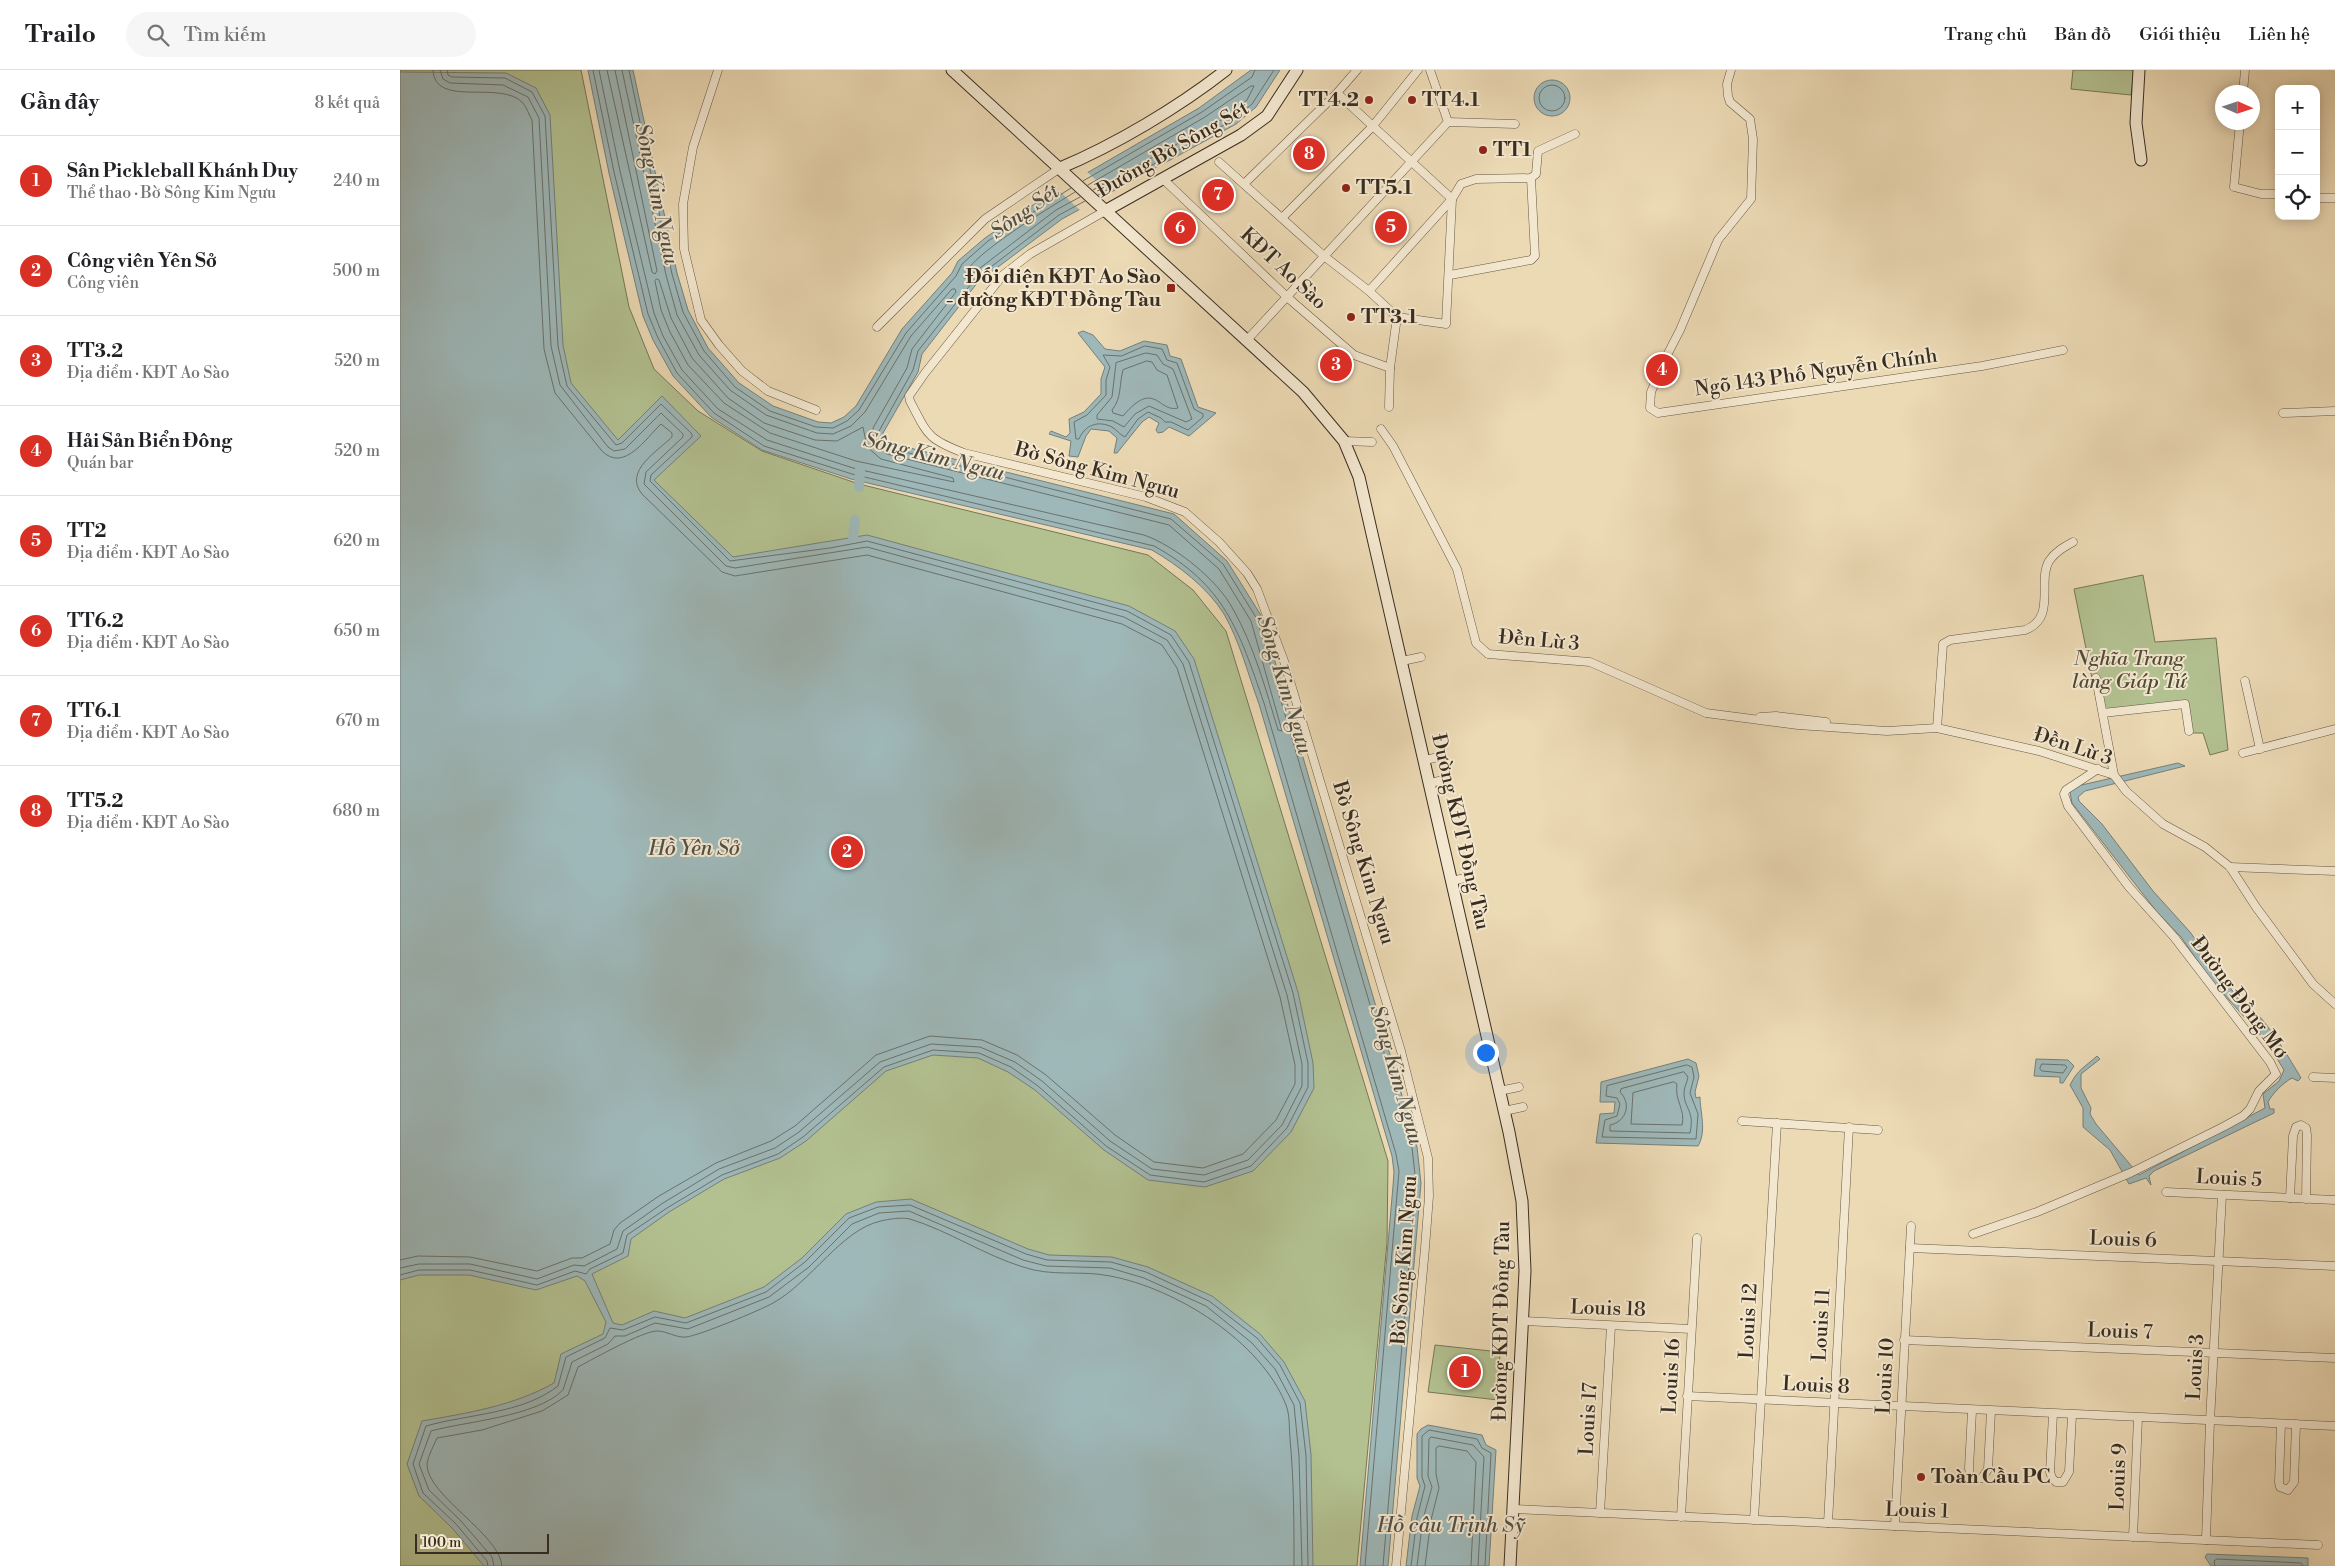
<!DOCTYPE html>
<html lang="vi">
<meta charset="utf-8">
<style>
:root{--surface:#fff;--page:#f6f6f6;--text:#202124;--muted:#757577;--line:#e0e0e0;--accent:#d93025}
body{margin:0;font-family:"Libre Bodoni",serif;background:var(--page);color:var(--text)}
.controls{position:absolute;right:15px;top:15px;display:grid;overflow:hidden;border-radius:10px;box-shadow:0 2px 12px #0003}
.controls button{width:45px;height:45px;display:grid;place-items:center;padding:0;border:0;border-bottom:1px solid var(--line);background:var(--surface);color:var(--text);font:25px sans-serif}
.compass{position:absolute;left:1815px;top:15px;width:45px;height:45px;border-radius:50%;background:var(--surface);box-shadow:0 2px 12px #0003;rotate:93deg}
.scale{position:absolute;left:15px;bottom:12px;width:134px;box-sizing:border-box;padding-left:5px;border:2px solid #382d20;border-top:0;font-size:14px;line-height:18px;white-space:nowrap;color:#382d20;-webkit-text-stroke:4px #f3e7cf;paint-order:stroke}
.you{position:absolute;left:1085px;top:982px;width:18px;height:18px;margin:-12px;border:4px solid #fff;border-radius:50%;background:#1a73e8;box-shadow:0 0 0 8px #1a73e833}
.badge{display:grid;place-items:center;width:32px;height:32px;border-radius:50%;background:var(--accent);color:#fff;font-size:16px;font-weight:700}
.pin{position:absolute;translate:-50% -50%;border:2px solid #fff;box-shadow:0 1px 5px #0006}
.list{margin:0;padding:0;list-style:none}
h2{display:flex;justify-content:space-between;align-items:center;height:65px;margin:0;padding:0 20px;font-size:21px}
h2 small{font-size:16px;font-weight:400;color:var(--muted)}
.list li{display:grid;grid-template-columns:32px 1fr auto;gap:15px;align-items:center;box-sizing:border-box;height:90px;padding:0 20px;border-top:1px solid var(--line)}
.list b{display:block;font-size:19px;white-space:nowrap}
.list p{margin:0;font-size:16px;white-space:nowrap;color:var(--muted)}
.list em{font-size:16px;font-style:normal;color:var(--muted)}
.icon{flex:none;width:28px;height:28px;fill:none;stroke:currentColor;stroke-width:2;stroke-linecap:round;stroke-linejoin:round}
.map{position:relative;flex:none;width:1935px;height:1496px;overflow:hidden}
header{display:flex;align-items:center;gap:30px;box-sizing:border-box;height:70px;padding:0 25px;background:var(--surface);border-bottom:1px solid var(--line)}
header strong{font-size:24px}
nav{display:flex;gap:28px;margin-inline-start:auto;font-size:18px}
.search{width:350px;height:45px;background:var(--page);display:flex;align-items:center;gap:12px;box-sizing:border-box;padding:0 18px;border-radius:28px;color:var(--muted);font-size:19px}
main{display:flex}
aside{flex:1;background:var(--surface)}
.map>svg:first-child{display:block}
</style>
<header>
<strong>Trailo</strong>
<div class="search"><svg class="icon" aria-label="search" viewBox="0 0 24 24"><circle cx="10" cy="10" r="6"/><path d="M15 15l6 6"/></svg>Tìm kiếm</div>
<nav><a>Trang chủ</a><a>Bản đồ</a><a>Giới thiệu</a><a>Liên hệ</a></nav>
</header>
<main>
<aside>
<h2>Gần đây<small>8 kết quả</small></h2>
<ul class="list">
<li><span class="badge">1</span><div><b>Sân Pickleball Khánh Duy</b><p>Thể thao · Bờ Sông Kim Ngưu</p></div><em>240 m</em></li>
<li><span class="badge">2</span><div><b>Công viên Yên Sở</b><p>Công viên</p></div><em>500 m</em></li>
<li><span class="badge">3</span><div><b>TT3.2</b><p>Địa điểm · KĐT Ao Sào</p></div><em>520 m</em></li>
<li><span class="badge">4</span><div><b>Hải Sản Biển Đông</b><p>Quán bar</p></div><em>520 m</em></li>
<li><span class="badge">5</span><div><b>TT2</b><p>Địa điểm · KĐT Ao Sào</p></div><em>620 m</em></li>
<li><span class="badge">6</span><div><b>TT6.2</b><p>Địa điểm · KĐT Ao Sào</p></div><em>650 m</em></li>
<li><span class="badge">7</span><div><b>TT6.1</b><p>Địa điểm · KĐT Ao Sào</p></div><em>670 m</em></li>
<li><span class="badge">8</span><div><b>TT5.2</b><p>Địa điểm · KĐT Ao Sào</p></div><em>680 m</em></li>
</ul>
</aside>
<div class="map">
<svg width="1935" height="1496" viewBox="0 0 1935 1496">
<rect width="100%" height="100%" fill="#ecdab5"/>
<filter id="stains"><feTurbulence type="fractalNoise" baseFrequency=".004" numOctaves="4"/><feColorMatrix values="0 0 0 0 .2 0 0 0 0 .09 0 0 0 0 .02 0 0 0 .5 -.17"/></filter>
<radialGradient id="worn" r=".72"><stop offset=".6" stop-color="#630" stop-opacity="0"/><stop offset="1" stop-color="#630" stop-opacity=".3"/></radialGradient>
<g fill="#b3c191" stroke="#767758">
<polygon points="0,0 181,0 229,237 254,299 298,341 362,381 459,414 748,485 793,520 826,561 988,1091 987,1172 957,1496 0,1496"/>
<polygon points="1673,0 1734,0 1731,25 1671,19"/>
<polygon points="1743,505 1755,572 1816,568 1828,680 1810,685 1803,663 1791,663 1786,633 1699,643 1674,519"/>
<polygon points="1035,1275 1100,1282 1098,1330 1028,1322"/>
</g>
<g fill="#9eb8b9" stroke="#75807c">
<path d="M188 0H233L277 203 288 240 308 278 339 313 373 336 418 352 431 353 444 347 456 336 502 259 552 203 558 191 585 168 642 129 799 38 851 0H880L856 37 836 54 662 149 578 212 522 284 518 302 483 363 484 369 490 373 774 444 827 491 862 547 1017 1077 1021 1113 988 1496H960L993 1116 994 1102 992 1086 859 634C848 604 840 572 824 544 807 517 779 496 752 480L451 409 362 380 311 347 273 306 253 270 243 246 209 103Z"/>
<path d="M0 2 106 3 136 18 150 45 163 275 171 313 218 370 262 326 301 366 254 410 333 487 467 465 729 536 775 561 794 589 898 922 913 993 914 1018 891 1062 853 1101 805 1117 748 1110 704 1080 635 1020 608 1002 578 988 533 985 486 1001 406 1071 380 1088 324 1109 269 1142 231 1169 228 1186 192 1204 213 1253 222 1255 254 1241 285 1248 364 1217 402 1188 446 1144 476 1132 511 1129 628 1179 649 1185 712 1187 748 1197 812 1226 860 1264 884 1292 905 1331 911 1385 913 1496H84L52 1458 19 1426 7 1394 22 1351C68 1343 113 1336 154 1313L161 1284 203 1264 206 1252 185 1211 177 1206 136 1220 69 1205H19L0 1210Z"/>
<circle cx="1152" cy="28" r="18"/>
<polygon points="683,261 693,265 705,279 720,281 744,271 767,275 770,286 781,289 798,337 816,343 789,366 769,357 763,362 758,363 756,360 759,353 749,347 742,352 717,383 714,383 717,368 709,361 691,359 686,366 678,387 669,386 671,371 649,364 651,361 666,367 670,363 669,349 684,342 701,324 701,309 705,297 678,263"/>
<path d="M1778 693 1785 696 1685 721 1678 727 1679 731 1702 754 1753 821 1790 862 1839 930C1859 936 1891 991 1901 1008L1898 1011 1892 1008C1883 1013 1873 1023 1868 1032L1870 1039H1874V1043L1754 1101 1749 1106 1751 1115 1746 1108 1729 1114 1710 1080 1683 1057V1038L1670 1015C1678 999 1685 997 1697 986L1700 989 1681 1004V1018L1691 1038 1690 1044 1696 1054 1739 1105 1865 1038 1863 1024 1879 1011 1884 1000 1869 975 1808 906 1781 867 1757 842 1672 733 1670 722 1677 716Z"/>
<path d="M1288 989 1296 993 1299 1006 1295 1022 1296 1028 1300 1027C1300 1042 1307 1061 1298 1076L1196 1073 1200 1044 1214 1043 1215 1032H1200L1201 1012Z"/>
<polygon points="1636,989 1668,990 1674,996 1663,1013 1660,1013 1660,1007 1634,1006"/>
<polygon points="1028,1355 1082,1365 1086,1375 1096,1380 1089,1496 1006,1496 1012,1446 1020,1416 1017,1408 1017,1364 1021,1359"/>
<polygon points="1807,1484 1908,1488 1908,1496 1811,1496 1805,1487"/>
</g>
<polygon fill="#ecdab5" points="686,101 713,125 682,142 657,119"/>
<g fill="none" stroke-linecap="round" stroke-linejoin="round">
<g stroke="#6b726c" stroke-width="1">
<path d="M193 0 214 102 248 244 258 268 277 303 314 343 364 376 452 404 754 476C825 515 839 561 864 633L996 1084 999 1101 965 1496"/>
<path d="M199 0 220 101 254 243 263 266 282 300 318 339 367 370 453 398 744 465C775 476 817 509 833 539 854 576 866 620 878 660L882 661 851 551 819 499 769 455 487 384 475 376 473 358 507 298 512 279 556 222 555 219H552L511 266 465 342 451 356 433 364 417 363 366 345 330 320 299 285 277 245 266 205 222 0"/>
<polyline points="207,0 252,202 255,204 257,201 215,0"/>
<polyline points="229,0 272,204 283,242 304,281 335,317 370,341 416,357 433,358 447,351 459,340 506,263 556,206 562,194 588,171 671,118"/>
<circle cx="1152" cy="28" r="13"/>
<polyline points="683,111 802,42 852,7 855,0"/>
<polyline points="688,115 805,47 851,16 854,16 847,30 830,45 693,120"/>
<path d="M675 122C656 134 564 188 564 208H567L656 140 680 127"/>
<polyline points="698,125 833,50 852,34 874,0"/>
<polyline points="685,131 659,145 575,209 518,281 513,300 479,361 479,369 489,378 771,449 823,494 857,549 1012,1078 1016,1113 983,1496"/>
<polygon points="257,209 259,210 271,248 292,288 328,328 364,353 415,370 437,371 463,357 467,377 481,389 553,408 554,412 456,391 370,363 324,333 288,295 270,262 261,240 255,211"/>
<path d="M745 276 762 279 767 290 777 293 794 339 803 344V347L788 360 771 352H765L761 348 748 342 738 349 725 367C720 365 717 360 712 357 698 350 685 355 679 369H676L674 352 687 345 706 325V310L710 297 703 285 721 286Z"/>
<polygon points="746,283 757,285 763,294 773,299 792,349 786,352 749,336 735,344 724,357 713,351 697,349 697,345 712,327 716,293"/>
<path d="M747 291 752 292 757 300 767 305 778 338C758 343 755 308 723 346L713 343 712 340C722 328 719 314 723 300Z"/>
<polygon points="1642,994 1665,995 1667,997 1663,1003 1642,1001 1640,999"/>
<polygon points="1287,995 1292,997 1294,1007 1290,1023 1298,1044 1296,1069 1202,1067 1205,1050 1217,1046 1220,1034 1217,1028 1206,1026 1207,1016"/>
<path d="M1284 1002 1288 1007C1287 1013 1284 1017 1284 1023 1284 1039 1295 1040 1290 1063L1210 1061V1055C1226 1052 1232 1034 1220 1022L1221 1019Z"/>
<path d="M1274 1012 1277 1014C1274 1030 1286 1040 1282 1055L1231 1054 1233 1023Z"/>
<path d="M0 1190 18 1186 70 1187 137 1201 172 1188H182L210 1174 214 1160 220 1153 259 1126 316 1093 371 1071 395 1056 476 985 530 966 582 970 617 985 646 1005 715 1065 754 1092 803 1098 843 1084 876 1050 895 1014V995L880 927 777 598 762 575 722 554 467 485 335 506 322 502 242 424C223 401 258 381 272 367V363L261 354C246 368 224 403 202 381L155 323 144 279 132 50C129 45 127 38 123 33 101 9 34 39 33 0"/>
<polyline points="0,1198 19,1194 70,1194 137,1209 174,1195 184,1196 217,1179 223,1161 263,1133 319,1099 375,1078 399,1062 480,992 531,974 580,977 615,992 642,1011 710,1071 752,1099 804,1105 848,1090 882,1055 902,1016 902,994 887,925 783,594 767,570 724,547 467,477 335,498 326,496 244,414 246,402 283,367 283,364 261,343 225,379 214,381 208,377 160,315 151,276 139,48 128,27 103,15 50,13 43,9 40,0"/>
<polyline points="0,1205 19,1200 70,1200 137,1215 175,1201 186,1204 190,1199 223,1183 227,1165 267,1138 322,1105 378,1084 403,1067 484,997 533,980 579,983 611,997 638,1016 706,1076 750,1105 804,1112 851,1096 887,1058 908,1017 908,993 893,923 789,592 771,565 727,541 467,471 430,478 330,491 250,411 251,405 292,367 292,364 261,334 222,373 216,375 167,316 158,276 145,46 132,22 105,8 52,7 48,5 47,0"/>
<path d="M88 1496 87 1491 56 1454 23 1423 13 1394 26 1356C68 1344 122 1344 158 1316L166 1287 205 1268 210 1258 223 1260 255 1247 286 1253 366 1222 405 1192 449 1148 478 1137 510 1135 626 1184 647 1190 711 1192 746 1202 809 1231 857 1268 880 1295 900 1333 906 1386 908 1496"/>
<path d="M94 1496 92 1487 61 1451 29 1420 19 1394 31 1361C67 1351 136 1347 163 1320L172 1292 208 1274 215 1266H225L255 1253 288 1259 369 1227 409 1197 452 1154 479 1143 509 1141 623 1190 646 1196 710 1198 744 1208 806 1236 852 1273 875 1299 894 1335 899 1386 902 1496"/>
<path d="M102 1496C100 1464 26 1425 27 1394 28 1386 34 1375 37 1368L82 1360 142 1341 168 1325 178 1297C193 1289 243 1261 257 1261 267 1261 276 1268 286 1267 298 1266 361 1240 373 1233 410 1213 442 1159 481 1151 489 1149 502 1147 510 1149 549 1161 584 1185 623 1197 652 1207 681 1200 710 1206 775 1218 861 1271 886 1335 890 1345 889 1358 890 1369 894 1411 894 1454 894 1496"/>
<polyline points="1011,1496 1017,1448 1025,1416 1022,1407 1022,1366 1029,1360 1077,1369 1082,1378 1091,1383 1085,1496"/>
<polyline points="1017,1496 1023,1449 1032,1417 1028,1406 1029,1369 1031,1367 1073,1375 1084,1387 1078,1496"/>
<polyline points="1025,1496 1031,1450 1039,1418 1036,1404 1036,1378 1039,1376 1067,1381 1076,1392 1071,1496"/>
<polyline points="1815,1496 1814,1491 1817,1489 1901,1493 1903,1496"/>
</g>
<g stroke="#9eb8b9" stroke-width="10">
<polyline points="459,417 460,399"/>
<polyline points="453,468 455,450"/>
</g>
<g stroke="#655845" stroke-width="9">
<g id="street">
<polyline points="318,0 293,77 283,134 284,179 301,250 319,275 342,301 368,321 416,340"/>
<polyline points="1030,0 1048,52"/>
<polyline points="1331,0 1327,14 1328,26 1330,32 1350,49 1353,69 1351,129 1318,170 1280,260 1264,291 1251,322 1250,338 1258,343 1582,296 1663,280"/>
<polyline points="1843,22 1845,0"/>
<polyline points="937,23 1052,129"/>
<polyline points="1048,52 1115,54"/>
<polyline points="1840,52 1834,117 1861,124 1879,124"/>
<polyline points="819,92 924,186 969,221 997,247 1046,254 1052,129"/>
<polyline points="763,109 887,227 954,285 990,298"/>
<polyline points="845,113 937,23 957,0"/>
<polyline points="1916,128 1935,128"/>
<path d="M705 141 630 184 603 205 525 303 509 326 510 331C528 365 527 369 564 383L746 427 785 442 819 472 847 503 857 519 884 591 1001 981 1028 1088 1029 1126 1025 1178 996 1496"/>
<polyline points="882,148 972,57 1018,0"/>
<polyline points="1050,205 1131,190 1135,186 1131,108"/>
<polyline points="969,221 1052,129 1061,114 1076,109 1131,108 1136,104 1138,81 1175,64"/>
<polyline points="477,257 585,149 660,98"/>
<polyline points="847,270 1048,52"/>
<polyline points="989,337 990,298 997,247"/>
<polyline points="1883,343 1935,341"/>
<polyline points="981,359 993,376 1057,499 1076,573 1088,584 1190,592 1306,643 1398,655 1487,661 1537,658 1639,681 1714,705 1726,721 1763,754 1805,777 1830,797 1856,837 1913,914 1935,934"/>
<polyline points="944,371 972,372"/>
<polyline points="1002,591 1021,587"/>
<polyline points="1696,608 1714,705"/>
<polyline points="1845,611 1860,679"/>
<polyline points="1703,643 1785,634 1789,661"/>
<polyline points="1360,647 1376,646 1426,652"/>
<path d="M1537 658 1543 574 1550 570 1625 560C1657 548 1637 512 1649 491 1655 482 1664 477 1673 472"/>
<polyline points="1843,683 1935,659"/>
<polyline points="1025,690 1043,686"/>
<polyline points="1030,713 1048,709"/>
<polyline points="1830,797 1935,801"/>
<polyline points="1052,811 1069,807"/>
<polyline points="1913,1007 1935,1008"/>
<polyline points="1099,1021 1119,1017"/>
<polyline points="1104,1041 1123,1037"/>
<polyline points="1342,1051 1478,1060"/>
<polyline points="1766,1122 1935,1130"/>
<polyline points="1890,1128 1893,1066 1896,1057 1901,1055 1906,1058 1907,1065 1906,1129"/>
<polyline points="1573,1164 1637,1142 1730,1103 1823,1057 1843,1046 1850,1039 1859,1021 1876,1004 1870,992 1774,867 1729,817 1668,736 1664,724 1666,720 1698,699"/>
<polyline points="1510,1178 1935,1196"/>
<polyline points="1123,1251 1291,1259"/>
<polyline points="1504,1270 1935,1288"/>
<polyline points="1287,1326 1935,1356"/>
<polyline points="1572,1341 1569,1398 1570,1405 1575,1409 1582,1408 1588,1399 1591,1341"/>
<polyline points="1653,1344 1650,1402 1652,1408 1656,1412 1663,1412 1669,1402 1672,1345"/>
<polyline points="1881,1354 1879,1412 1880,1417 1888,1420 1894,1412 1896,1354"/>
<polyline points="1114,1439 1918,1475"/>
<polyline points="1200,1443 1211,1256"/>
<polyline points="1281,1447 1297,1168"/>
<polyline points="1354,1450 1377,1053"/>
<polyline points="1428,1453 1449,1057"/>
<polyline points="1495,1456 1511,1156"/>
<polyline points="1733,1467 1738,1348"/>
<polyline points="1806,1470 1810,1351 1822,1125"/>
</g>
</g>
<g stroke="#382d20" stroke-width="13">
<g id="secondary">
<polyline points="552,0 903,322 944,371 959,407 1109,1062 1122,1131 1125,1201 1110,1496"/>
<polyline points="1739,0 1736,53 1741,90"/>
<path d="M660 98C715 75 779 37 826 0"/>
<polyline points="705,141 841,65 867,46 897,0"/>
</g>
</g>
<use href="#street" stroke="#f3e7cf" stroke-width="8"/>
<use href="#secondary" stroke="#f3e7cf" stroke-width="11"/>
</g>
<g fill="#8f2418" stroke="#f3e7cf" stroke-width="2">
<circle cx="969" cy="30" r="5"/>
<circle cx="1012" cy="30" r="5"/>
<circle cx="1083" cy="80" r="5"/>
<circle cx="946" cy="118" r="5"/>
<rect x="766" y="213" width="10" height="10" rx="2.5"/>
<circle cx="951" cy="247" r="5"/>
<circle cx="1521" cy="1407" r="5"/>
</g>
<g text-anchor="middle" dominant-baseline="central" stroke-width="4" stroke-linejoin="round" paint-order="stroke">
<g font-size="20" font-weight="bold" fill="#382d20" stroke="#f3e7cf" text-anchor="start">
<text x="959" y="30" text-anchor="end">TT4.2</text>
<text x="1022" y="30">TT4.1</text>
<text x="1093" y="80">TT1</text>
<text x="956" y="118">TT5.1</text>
<text x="761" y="207" text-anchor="end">Đối diện KĐT Ao Sào<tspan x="761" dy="23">- đường KĐT Đồng Tàu</tspan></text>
<text x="961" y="247">TT3.1</text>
<text x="1531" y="1407">Toàn Cầu PC</text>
</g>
<g font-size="20" fill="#382d20" stroke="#f3e7cf">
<text transform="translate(773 80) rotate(-30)">Đường Bờ Sông Sét</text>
<text transform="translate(883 199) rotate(43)">KĐT Ao Sào</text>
<text transform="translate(1416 303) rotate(-8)">Ngõ 143 Phố Nguyễn Chính</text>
<text transform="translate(697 401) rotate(15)">Bờ Sông Kim Ngưu</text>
<text transform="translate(1139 571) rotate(5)">Đền Lừ 3</text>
<text transform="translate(1673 677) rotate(18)">Đền Lừ 3</text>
<text transform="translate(1060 762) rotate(77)">Đường KĐT Đồng Tàu</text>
<text transform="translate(963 793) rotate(73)">Bờ Sông Kim Ngưu</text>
<text transform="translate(1839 928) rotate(53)">Đường Đồng Mơ</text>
<text transform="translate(1829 1109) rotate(3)">Louis 5</text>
<text transform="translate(1723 1170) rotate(2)">Louis 6</text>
<text transform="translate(1005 1190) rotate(-86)">Bờ Sông Kim Ngưu</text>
<text transform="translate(1208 1239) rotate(2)">Louis 18</text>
<text transform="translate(1102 1251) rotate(-89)">Đường KĐT Đồng Tàu</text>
<text transform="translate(1349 1251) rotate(-87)">Louis 12</text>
<text transform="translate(1422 1255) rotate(-87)">Louis 11</text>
<text transform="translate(1720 1262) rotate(2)">Louis 7</text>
<text transform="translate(1796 1297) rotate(-87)">Louis 3</text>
<text transform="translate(1272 1306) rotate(-87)">Louis 16</text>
<text transform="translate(1486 1306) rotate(-87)">Louis 10</text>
<text transform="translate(1416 1316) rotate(3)">Louis 8</text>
<text transform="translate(1189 1349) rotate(-87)">Louis 17</text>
<text transform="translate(1719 1407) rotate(-88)">Louis 9</text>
<text transform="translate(1517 1441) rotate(2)">Louis 1</text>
</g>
<g font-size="20" font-style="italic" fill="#514b37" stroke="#f3e7cf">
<text x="1729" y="589">Nghĩa Trang<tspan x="1729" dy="23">làng Giáp Tứ</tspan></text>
</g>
<g font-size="21" font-style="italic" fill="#525046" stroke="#f3e7cf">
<text transform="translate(256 124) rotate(78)">Sông Kim Ngưu</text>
<text transform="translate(625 142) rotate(-35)">Sông Sét</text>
<text transform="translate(534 387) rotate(14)">Sông Kim Ngưu</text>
<text transform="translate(884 615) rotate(73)">Sông Kim Ngưu</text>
<text x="294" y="779">Hồ Yên Sở</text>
<text transform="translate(996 1005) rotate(74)">Sông Kim Ngưu</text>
<text x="1051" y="1456">Hồ câu Trịnh Sỹ</text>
</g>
</g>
<rect width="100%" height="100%" filter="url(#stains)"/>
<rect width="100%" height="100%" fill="url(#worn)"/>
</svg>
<div class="controls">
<button>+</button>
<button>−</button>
<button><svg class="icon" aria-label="locate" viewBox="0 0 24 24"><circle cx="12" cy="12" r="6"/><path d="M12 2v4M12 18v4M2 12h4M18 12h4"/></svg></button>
</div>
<svg class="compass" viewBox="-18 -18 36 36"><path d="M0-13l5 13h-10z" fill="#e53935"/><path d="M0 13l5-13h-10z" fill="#757577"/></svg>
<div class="scale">100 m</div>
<div class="you"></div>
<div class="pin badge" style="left:1065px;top:1302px">1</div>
<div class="pin badge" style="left:447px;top:782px">2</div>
<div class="pin badge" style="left:936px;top:295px">3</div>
<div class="pin badge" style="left:1262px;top:300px">4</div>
<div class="pin badge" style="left:991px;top:157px">5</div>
<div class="pin badge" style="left:780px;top:158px">6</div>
<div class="pin badge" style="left:818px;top:125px">7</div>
<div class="pin badge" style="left:909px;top:84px">8</div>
</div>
</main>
